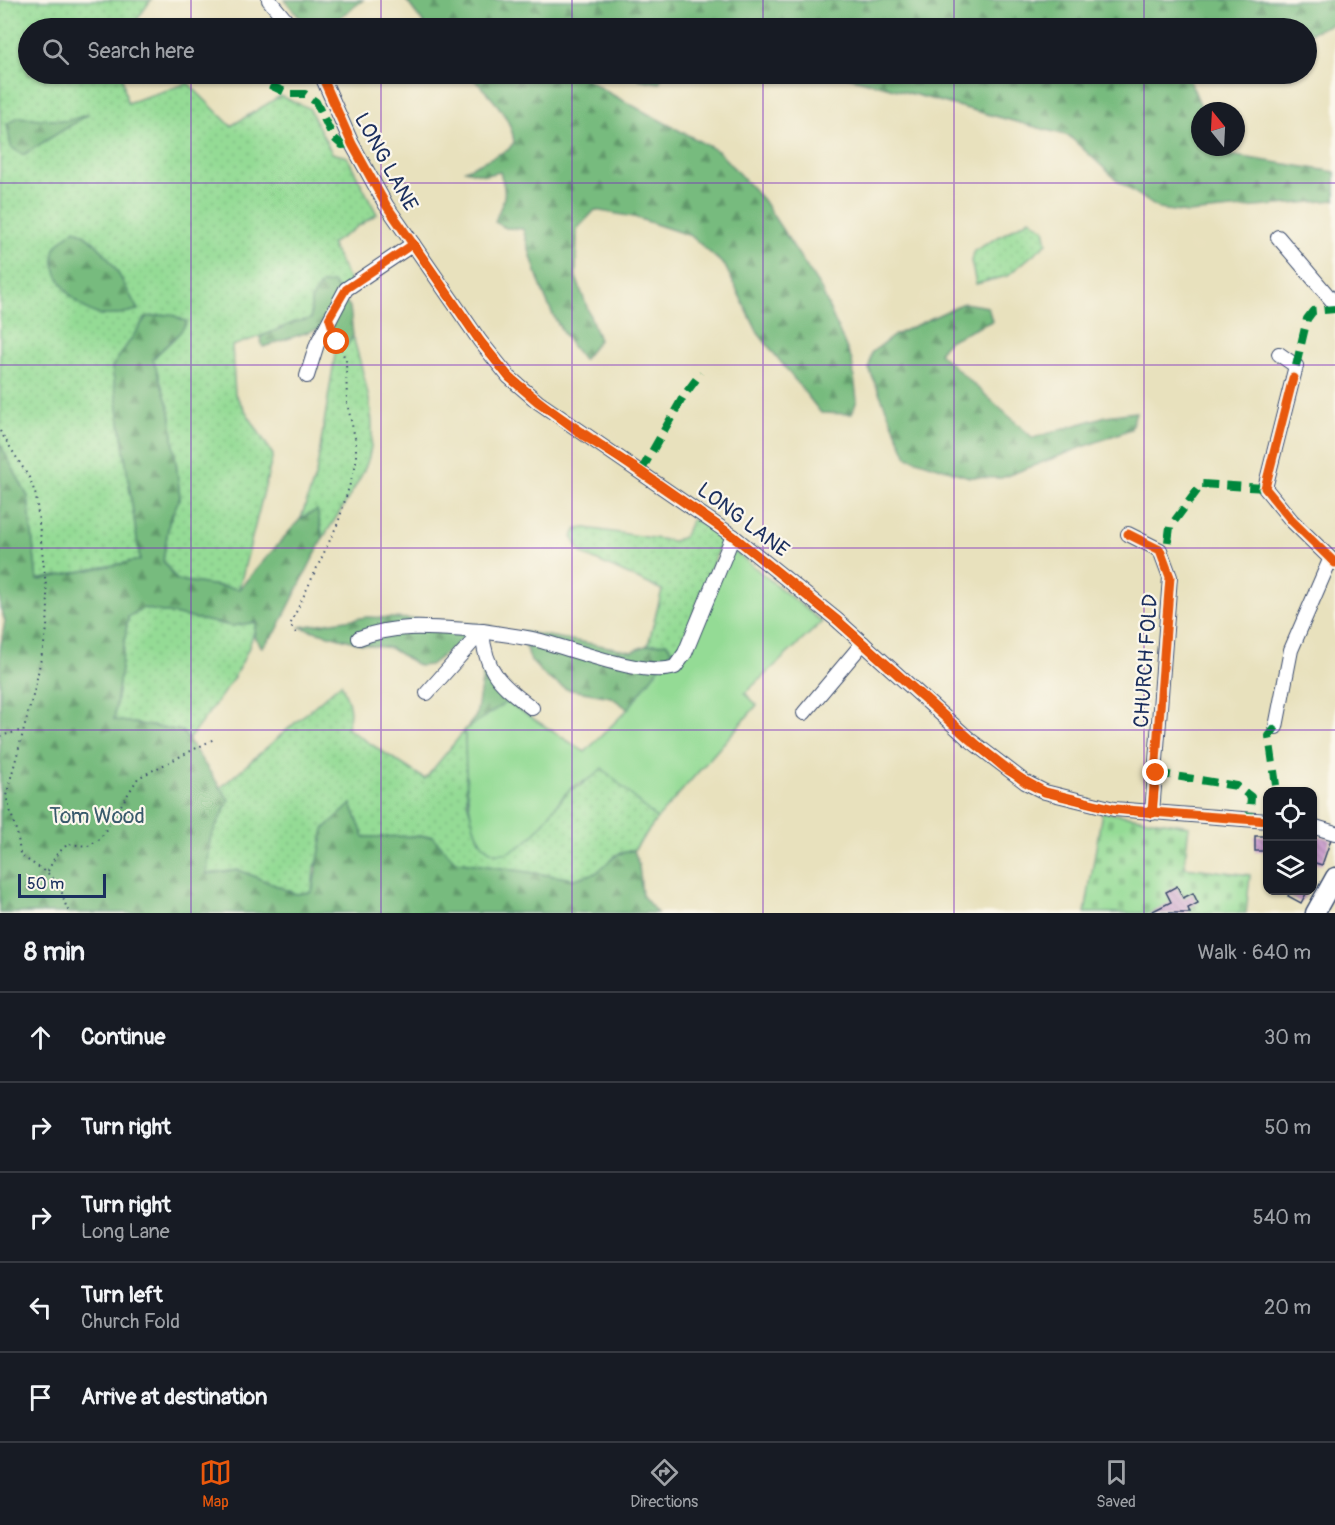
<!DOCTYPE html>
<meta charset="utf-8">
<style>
:root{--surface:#171b24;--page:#20242c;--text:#f1f3f6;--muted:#9ea1a6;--line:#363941;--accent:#ea580c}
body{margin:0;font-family:Pangolin,sans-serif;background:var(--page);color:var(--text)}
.controls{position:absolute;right:18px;bottom:18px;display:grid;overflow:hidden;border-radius:12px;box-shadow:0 2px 4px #0004}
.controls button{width:54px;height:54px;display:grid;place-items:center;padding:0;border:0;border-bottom:2px solid var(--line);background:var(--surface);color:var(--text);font:30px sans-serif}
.compass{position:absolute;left:1191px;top:102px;width:54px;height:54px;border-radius:50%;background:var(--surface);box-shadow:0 2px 4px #0004;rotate:342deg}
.scale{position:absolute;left:18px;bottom:15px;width:88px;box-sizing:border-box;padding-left:6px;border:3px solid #1b2f5e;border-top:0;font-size:16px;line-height:21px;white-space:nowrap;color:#1b2f5e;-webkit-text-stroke:4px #fbf7ec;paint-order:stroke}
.stop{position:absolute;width:18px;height:18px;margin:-14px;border:4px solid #ea580c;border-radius:50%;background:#fff}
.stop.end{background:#ea580c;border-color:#fff;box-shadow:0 2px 6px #0008}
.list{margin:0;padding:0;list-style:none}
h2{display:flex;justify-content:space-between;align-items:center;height:78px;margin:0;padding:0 24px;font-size:26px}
h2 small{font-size:20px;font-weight:400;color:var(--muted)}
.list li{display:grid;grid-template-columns:39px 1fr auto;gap:18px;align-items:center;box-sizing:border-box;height:90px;padding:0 24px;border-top:2px solid var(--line)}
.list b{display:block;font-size:22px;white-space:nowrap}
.list p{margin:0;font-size:20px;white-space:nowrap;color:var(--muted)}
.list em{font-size:20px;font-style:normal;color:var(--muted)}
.icon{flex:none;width:33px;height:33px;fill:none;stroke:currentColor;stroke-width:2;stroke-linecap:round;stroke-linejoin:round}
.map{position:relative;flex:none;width:1335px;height:913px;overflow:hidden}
.search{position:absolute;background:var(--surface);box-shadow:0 2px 4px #0004;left:18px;right:18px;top:18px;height:66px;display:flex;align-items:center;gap:15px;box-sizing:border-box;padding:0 21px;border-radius:33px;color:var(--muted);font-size:22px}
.sheet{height:528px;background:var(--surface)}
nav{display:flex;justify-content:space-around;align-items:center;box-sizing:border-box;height:84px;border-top:2px solid var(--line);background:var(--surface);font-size:16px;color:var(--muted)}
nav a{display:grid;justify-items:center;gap:3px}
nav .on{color:var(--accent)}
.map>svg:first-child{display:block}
</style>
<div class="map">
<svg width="1335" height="913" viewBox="0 0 1335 913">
<defs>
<pattern id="grass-dots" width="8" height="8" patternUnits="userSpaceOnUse" patternTransform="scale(1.5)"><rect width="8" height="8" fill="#94db95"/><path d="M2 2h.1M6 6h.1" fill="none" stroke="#7fbc83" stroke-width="1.8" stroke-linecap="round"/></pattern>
<pattern id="forest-firs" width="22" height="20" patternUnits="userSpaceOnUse" patternTransform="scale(1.5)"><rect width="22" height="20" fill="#77bb7e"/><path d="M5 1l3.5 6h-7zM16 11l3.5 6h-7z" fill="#61986a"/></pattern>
<pattern id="cemetery-stones" width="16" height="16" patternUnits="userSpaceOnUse" patternTransform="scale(1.5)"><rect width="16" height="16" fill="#94db95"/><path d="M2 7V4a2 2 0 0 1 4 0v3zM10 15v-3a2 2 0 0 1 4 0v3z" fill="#7fbc83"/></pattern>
<pattern id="building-back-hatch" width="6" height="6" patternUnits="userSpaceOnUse" patternTransform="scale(1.5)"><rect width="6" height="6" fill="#c595c9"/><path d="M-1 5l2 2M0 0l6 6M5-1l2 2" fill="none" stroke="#9f7aa6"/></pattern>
</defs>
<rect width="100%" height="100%" fill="#fbf7ec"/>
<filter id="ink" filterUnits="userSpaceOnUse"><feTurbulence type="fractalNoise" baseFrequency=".0167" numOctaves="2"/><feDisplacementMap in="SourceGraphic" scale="12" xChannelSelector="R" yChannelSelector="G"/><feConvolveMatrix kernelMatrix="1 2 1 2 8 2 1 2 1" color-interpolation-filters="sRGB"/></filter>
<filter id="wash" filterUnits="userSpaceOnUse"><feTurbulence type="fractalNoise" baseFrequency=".008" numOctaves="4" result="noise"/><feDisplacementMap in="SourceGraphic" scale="24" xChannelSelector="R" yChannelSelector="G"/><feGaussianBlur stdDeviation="1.35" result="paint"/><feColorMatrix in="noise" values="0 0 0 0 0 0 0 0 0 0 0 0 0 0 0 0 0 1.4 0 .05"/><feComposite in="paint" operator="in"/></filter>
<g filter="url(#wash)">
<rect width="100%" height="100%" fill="#e8e1bd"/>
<g fill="url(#grass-dots)" stroke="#58857a" stroke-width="1.5">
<path d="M0 0H151L131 28H28V74H122L127 103 188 83 231 126 280 96 309 108 332 153 347 157 377 214 331 244 352 286 311 300V319L232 346 235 394 273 455 239 589 176 580 163 561 169 522 180 497 170 411 153 359C164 346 181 336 186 321L112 367 140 560 37 580 28 497 0 444Z"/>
<polygon points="1030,219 1044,229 1047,243 1007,276 976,284 971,261 974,251"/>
<path d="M353 336C363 374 381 424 367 463 359 485 336 517 323 538L317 510 301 518 316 474 337 342 346 347Z"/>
<path d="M692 519C705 524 716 531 721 543L679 651H672L667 643 648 645 662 590 582 554 572 537 577 529 586 528 673 541 684 537Z"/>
<path d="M143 608 232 626 256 622C249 666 214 705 188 740L182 731 114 720 128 617Z"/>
<path d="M341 683C348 700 354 711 346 728L425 779 465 730 467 802 479 841 528 840 570 789 580 786 602 767 657 819 634 850 618 854 596 873 574 879 455 861 432 836 364 837 351 804 314 868 312 892 296 894 239 870 207 874 210 839 229 800 220 788Z"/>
</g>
<g fill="url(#forest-firs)" stroke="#49756e" stroke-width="1.5">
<polygon points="285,0 363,0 335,21 321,20 314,28 308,28"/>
<polygon points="406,0 1335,0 1335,23 1307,34 1306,28 720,28 705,24 663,28 598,28 587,21 567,16 560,28 427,28"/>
<path d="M469 74H579L609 93 718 151 763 200 821 289 852 361 857 400 852 414 821 413 758 333 725 266 691 236 634 217 595 210 577 229 576 277 599 340 583 360C548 319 538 280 523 229L506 228 495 222C503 198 509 199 500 172L485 175 465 170 508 150 514 142C511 113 487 94 469 74Z"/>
<polygon points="636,74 663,74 659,83 639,79"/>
<polygon points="838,74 1195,74 1188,76 1203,111 1200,111 1200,147 1220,147 1223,154 1335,172 1335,200 1188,213 1159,209 1118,181 1069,136"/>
<polygon points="89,114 23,155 11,147 7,124 18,117 67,121"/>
<path d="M75 229C107 245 122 280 138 310 127 312 111 317 101 315 76 310 47 274 55 249 58 241 69 235 75 229Z"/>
<polygon points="333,283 350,307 353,336 346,347 317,329 263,347 260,337 295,322 311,319 311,300 321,284"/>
<polygon points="964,303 988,307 992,321 948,341 939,353 1033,438 1106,416 1136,412 1131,429 1001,478 969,477 907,457 869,369 871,353 895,335"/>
<path d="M171 314 187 322C180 337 164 345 153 359L170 411 180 497 169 522 163 561 177 580 239 589 301 518 317 510 323 538 276 632 262 647 254 637 256 622 232 626 143 608 128 617 114 720 182 731 229 800 210 839 207 874 239 870 296 894 312 892 324 829 351 804 364 837 432 836 455 861 574 879 596 873 618 854 634 850 639 866 642 895 657 913H0V650L5 621 0 607V444L28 497 37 580 140 560 112 367 146 317Z"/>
<polygon points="367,617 437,620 491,626 452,648 430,665 419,666 390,648 362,644 299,627"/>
<polygon points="520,631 632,651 648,645 667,643 672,651 628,709 611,697 566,689 546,677 531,661"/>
<polygon points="485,662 503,685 507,702 465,730 476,716"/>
</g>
<polygon fill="url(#cemetery-stones)" stroke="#58857a" stroke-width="1.5" points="1102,812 1189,826 1184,867 1250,875 1246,913 1085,913"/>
<path fill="#94db95" stroke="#58857a" stroke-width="1.5" d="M733 550 822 622 745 693 757 705 657 819 602 768C589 784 580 780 569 790 553 805 544 827 527 841 461 894 466 762 465 730L507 702 585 752 628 709 672 651H683Z"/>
<g id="blocks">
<g fill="url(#building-back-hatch)">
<polygon points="1314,834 1331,839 1322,865 1312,862"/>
<rect x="1255" y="836" width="13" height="15"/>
<polygon points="1177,886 1183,898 1193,893 1198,903 1188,908 1190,913 1149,913 1171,902 1166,892"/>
<polygon points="1291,890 1308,890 1301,903 1288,896"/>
</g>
</g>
</g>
<g filter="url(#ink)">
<use href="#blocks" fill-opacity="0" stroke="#3a4a6c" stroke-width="1.5"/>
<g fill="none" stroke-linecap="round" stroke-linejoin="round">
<g stroke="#3a4a6c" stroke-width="16">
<g id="minor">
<polyline points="269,0 292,28"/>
<polyline points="321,74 352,144 386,205 480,341 509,377 538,402 733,536 837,620 970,740 1025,782 1045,792 1114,809 1268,821"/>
<polyline points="1278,237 1335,304"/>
<polyline points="1279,354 1296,366 1265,488 1292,521 1335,563"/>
<polyline points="307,376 317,344 346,289 413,244"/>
<polyline points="1128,534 1160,550 1170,577 1152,813"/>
<path d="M359 638C400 622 440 629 482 631 485 672 501 685 532 708"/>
<path d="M427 693 482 631C500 634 519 636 537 640 570 648 645 678 675 667L685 653 733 536"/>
<polyline points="804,713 863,643"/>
<polyline points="1276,727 1291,650 1330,560"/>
<polyline points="1312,826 1335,833"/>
</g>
</g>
<g stroke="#3a4a6c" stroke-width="21">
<polyline id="major" points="1315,913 1335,877"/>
</g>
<g stroke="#3a4a6c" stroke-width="2" stroke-dasharray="1.5 4.5" stroke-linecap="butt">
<path d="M0 431 30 479 36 496 48 604 47 629 35 688 6 796 18 837 20 854C32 865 47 869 57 883 64 892 63 904 70 913"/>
<polyline points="296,633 290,625 338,523 356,464 356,442 347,403 346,361 335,335"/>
<polyline points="0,736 23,730"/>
<polyline points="48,871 56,855 68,844 88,846 100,839 138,778 216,738"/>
</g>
<use href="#minor" stroke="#fff" stroke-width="14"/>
<use href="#major" stroke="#fff" stroke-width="18"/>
<g stroke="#00873e" stroke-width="8" stroke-dasharray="15 8" stroke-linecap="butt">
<polyline points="270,85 289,94 305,94 316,102 333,137 342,145 352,144"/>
<polyline points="1296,366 1307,319 1313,311 1335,309"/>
<polyline points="641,471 683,397 701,373"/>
<polyline points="1168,542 1170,527 1202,484 1265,488"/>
<polyline points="1276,727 1269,736 1277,792"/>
<polyline points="1156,773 1237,786 1251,797 1249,821"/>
</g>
<g stroke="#fbf7ec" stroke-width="13">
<g id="cycleway">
<polyline points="321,74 352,144 386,205 480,341 509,377 538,402 733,536 837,620 970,740 1025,782 1045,792 1114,809 1268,821"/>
<polyline points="1293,378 1265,488 1292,521 1335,563"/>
<polyline points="1128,534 1160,550 1170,577 1152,813"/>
</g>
</g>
<use href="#cycleway" stroke="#e8590c" stroke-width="9"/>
</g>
</g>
<g fill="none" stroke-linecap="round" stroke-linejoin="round" filter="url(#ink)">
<polyline stroke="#ea580c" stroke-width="8" points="337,342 329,318 346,289 413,244 480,341 509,377 583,436 641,471 733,536 837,620 1005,769 1045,792 1113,809 1152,813 1156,773"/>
</g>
<path fill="none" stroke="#7b2cbf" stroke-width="1.5" stroke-opacity="0.55" d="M191 0V28M381 0V28M572 0V28M763 0V28M954 0V28M1144 0V28M191 74V913M381 74V913M572 74V913M763 74V913M954 74V913M1144 74V913M0 183H1335M0 365H1335M0 548H1335M0 730H1335"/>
<g text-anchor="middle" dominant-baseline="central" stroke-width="4.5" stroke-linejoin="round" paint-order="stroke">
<g font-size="21" fill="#1b2f5e" stroke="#fbf7ec">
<text transform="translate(386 162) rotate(61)">LONG LANE</text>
<text transform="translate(743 520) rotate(37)">LONG LANE</text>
<text transform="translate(1146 661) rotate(-86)">CHURCH FOLD</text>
</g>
<g font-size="21" fill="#395a6c" stroke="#fbf7ec">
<text x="97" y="816">Tom Wood</text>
</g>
</g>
</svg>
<div class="controls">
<button><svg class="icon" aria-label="locate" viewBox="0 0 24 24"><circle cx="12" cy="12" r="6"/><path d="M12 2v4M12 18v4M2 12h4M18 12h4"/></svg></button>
<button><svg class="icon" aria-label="layers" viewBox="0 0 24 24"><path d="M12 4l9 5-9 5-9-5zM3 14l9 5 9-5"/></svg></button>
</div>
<svg class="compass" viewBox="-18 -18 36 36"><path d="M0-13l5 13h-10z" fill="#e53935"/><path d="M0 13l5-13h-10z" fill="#9ea1a6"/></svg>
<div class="scale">50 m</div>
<div class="stop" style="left:337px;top:342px"></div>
<div class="stop end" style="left:1156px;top:773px"></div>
<div class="search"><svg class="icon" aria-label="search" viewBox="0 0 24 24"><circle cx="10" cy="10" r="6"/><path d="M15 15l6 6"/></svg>Search here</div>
</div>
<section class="sheet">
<h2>8 min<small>Walk · 640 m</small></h2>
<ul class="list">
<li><svg class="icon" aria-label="ahead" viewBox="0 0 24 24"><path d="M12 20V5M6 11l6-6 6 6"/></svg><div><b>Continue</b></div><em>30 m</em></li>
<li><svg class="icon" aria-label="right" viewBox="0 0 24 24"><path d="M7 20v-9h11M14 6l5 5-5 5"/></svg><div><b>Turn right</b></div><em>50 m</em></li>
<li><svg class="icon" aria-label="right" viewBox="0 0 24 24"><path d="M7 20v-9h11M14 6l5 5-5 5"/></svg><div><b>Turn right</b><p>Long Lane</p></div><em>540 m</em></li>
<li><svg class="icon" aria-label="left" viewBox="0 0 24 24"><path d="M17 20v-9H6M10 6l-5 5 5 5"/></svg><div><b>Turn left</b><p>Church Fold</p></div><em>20 m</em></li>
<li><svg class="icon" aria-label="arrive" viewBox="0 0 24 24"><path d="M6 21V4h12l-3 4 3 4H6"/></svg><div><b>Arrive at destination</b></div></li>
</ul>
</section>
<nav>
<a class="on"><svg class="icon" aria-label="map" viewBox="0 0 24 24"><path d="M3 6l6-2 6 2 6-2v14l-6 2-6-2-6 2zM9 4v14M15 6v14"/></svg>Map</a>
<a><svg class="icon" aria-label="directions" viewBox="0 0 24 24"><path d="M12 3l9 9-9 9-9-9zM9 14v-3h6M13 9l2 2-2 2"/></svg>Directions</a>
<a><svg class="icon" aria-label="saved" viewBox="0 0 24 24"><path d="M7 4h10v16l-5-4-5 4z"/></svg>Saved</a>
</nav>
